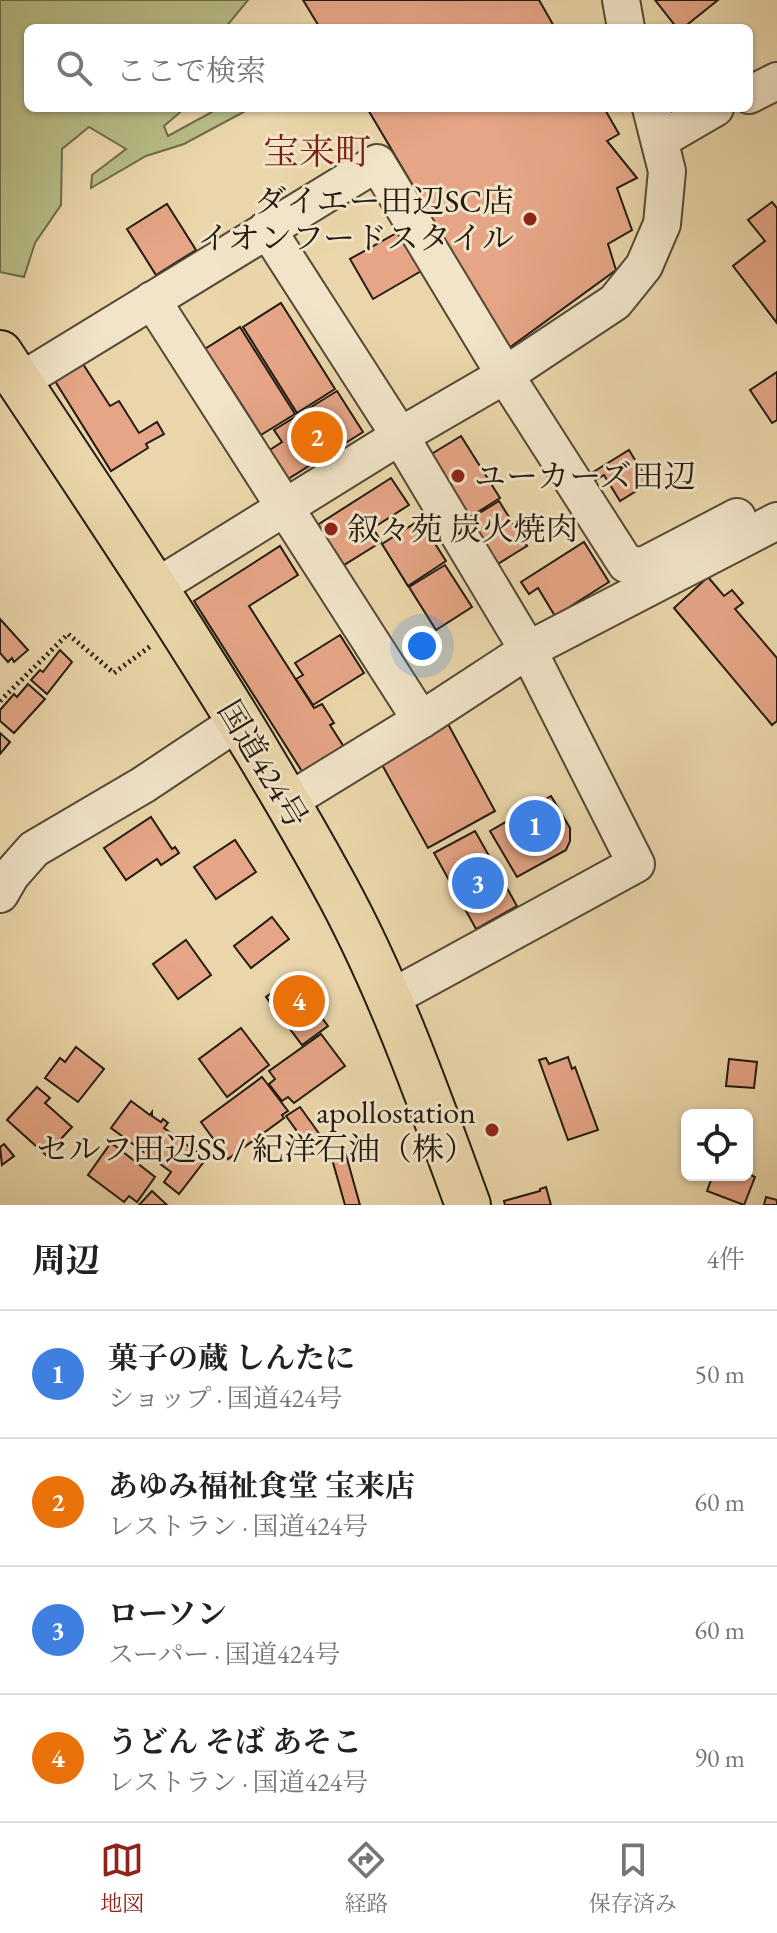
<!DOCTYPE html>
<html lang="ja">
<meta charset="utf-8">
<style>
:root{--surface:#fff;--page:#f6f6f6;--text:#222;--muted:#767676;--line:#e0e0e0;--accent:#8f2418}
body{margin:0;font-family:"EB Garamond","Noto Serif JP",serif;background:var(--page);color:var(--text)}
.controls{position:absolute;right:24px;bottom:24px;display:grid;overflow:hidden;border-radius:12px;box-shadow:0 2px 6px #0004}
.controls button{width:72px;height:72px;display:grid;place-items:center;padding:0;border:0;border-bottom:2px solid var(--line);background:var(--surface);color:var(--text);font:40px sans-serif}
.you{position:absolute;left:422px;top:646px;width:28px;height:28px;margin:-20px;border:6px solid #fff;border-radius:50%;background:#1a73e8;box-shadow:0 0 0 12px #1a73e833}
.badge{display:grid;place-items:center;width:52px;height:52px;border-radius:50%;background:var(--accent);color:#fff;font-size:26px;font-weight:700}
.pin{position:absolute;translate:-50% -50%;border:4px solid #fff;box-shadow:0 2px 8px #0006}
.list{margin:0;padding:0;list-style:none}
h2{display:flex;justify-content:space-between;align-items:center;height:104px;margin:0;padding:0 32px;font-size:34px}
h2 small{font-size:26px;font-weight:400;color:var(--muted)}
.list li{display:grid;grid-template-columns:52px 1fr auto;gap:24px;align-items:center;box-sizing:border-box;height:128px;padding:0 32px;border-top:2px solid var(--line)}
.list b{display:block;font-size:30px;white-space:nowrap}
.list p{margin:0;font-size:26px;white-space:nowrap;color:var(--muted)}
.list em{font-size:26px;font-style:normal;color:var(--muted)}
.icon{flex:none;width:44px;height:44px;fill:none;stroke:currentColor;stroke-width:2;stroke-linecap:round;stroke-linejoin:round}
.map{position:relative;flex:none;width:777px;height:1205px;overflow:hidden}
.search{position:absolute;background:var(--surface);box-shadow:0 2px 6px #0004;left:24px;right:24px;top:24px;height:88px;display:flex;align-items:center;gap:20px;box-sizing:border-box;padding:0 28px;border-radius:12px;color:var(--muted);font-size:30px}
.sheet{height:616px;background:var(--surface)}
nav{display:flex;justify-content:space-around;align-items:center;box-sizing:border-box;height:112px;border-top:2px solid var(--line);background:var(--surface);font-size:22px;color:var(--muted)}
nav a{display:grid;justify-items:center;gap:4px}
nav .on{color:var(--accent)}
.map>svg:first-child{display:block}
</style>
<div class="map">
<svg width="777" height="1205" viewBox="0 0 777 1205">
<rect width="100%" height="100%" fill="#ead6aa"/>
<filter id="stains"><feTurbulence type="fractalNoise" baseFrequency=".0025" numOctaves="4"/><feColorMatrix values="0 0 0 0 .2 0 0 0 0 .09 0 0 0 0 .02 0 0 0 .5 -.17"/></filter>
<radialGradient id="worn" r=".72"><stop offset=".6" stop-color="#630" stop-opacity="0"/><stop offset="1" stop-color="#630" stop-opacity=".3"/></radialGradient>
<polygon fill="#b8bd87" stroke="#6d6c4b" stroke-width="2" points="0,0 248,0 225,28 28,28 28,108 185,108 164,126 168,136 219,108 251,108 184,144 146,156 91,188 92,175 126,149 89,127 62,149 61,205 35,243 24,277 0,272"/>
<g fill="#e5a586" stroke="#221a0f" stroke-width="2">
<polygon points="303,0 539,0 555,28 320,28"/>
<polygon points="655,0 718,0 683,28 677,28"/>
<polygon points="367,108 604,108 619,134 607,141 637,178 617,188 632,230 608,244 616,270 509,348"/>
<polygon points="772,202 777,208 777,323 733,266 765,241 748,220"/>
<polygon points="167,204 196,250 156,275 127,229"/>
<polygon points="400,231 423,270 373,299 350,259"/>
<polygon points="281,303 335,389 297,413 243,327"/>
<polygon points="240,327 295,414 261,435 222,374 216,377 200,352"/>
<polygon points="83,364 110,406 119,401 139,433 157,422 164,434 146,444 148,448 111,471 55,381"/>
<polygon points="777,372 777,420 772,423 750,390"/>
<polygon points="337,391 363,432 280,484 262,455 282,442 274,430"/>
<polygon points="461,436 500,498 462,522 420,461"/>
<polygon points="629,450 649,483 620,501 604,475 594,481 590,474"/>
<polygon points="391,478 409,505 373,528 381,542 336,570 311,529"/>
<polygon points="499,501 527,546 488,570 460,525"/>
<polygon points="420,520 446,561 408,586 382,544"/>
<polygon points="584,542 609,582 555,616 538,588 529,594 521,582"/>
<polygon points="280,546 298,575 249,606 314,708 322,704 334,723 330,725 344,747 303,773 194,601"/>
<polygon points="445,565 472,607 436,630 409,587"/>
<polygon points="708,577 724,596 732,590 743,603 735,609 777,658 777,721 772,725 674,608"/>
<polygon points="0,619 28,650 14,662 12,658 8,662 0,653"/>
<polygon points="340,635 364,673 313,705 296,679 303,675 295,663"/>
<polygon points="60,650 72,662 47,694 31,680 40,670 43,672"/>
<polygon points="28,684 45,699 14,733 0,721 0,710 14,694 17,697"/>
<polygon points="448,724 495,811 428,848 380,761"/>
<polygon points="0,733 10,742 0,754"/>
<polygon points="551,796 570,828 570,841 566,850 517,877 490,831"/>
<polygon points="151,817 172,849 175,847 179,853 161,865 157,859 126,880 104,848"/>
<polygon points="475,831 517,906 476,929 434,853"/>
<polygon points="235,840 256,872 216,899 194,867"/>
<polygon points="272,917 289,939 251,968 234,946"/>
<polygon points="186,940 211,975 178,999 153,964"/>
<polygon points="292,978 328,1026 302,1045 266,997"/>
<polygon points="241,1028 269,1065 227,1097 199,1059"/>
<polygon points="321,1034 345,1066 294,1103 288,1097 282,1101 269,1084 275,1079 269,1071"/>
<polygon points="76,1047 104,1069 78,1102 45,1078 60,1058 65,1062"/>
<polygon points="568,1057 572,1069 575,1067 598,1130 568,1140 539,1060 546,1058 549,1064"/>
<polygon points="729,1059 757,1062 754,1088 726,1086"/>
<polygon points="262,1077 288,1111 282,1115 284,1118 228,1159 201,1122"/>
<polygon points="37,1087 50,1098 45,1103 72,1127 46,1155 7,1120"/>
<polygon points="131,1101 150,1115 152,1112 152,1116 161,1122 163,1119 168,1123 164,1128 206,1159 179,1194 164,1182 171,1172 111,1128"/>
<polygon points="300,1107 323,1139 310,1149 286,1116"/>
<polygon points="4,1144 14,1156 2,1165 0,1147"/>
<polygon points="110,1144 114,1145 155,1177 137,1202 129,1196 124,1202 88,1175"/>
<polygon points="346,1155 360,1205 345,1205 332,1159"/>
<polygon points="747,1173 755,1177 744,1205 707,1191 713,1175"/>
<polygon points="546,1187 551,1205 505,1205 504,1201 540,1191 540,1189"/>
<polygon points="152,1191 167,1205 139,1205"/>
<polygon points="766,1197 777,1200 777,1205 764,1205"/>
</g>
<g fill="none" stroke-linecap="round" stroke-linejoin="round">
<g stroke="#544936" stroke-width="40">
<g id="minor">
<polyline points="621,0 626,28"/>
<polyline points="749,95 777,81"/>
<polyline points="660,140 715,108"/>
<polyline points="267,229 400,436 528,650 636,864 389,999"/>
<polyline points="152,300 421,720"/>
<polyline points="19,382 377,163 505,375 626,564 643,566 737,517"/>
<polyline points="155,588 400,436 505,375 615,302 644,266 662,224 667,171 651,108"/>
<polyline points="286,803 421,720 528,650 777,521"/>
<polyline points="0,894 11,875 34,849 143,785 239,721"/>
</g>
</g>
<g stroke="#221a0f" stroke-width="48">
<path id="highway" d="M0 353C115 526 232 699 332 881 389 984 428 1096 468 1205"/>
</g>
<polyline stroke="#221a0f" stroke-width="5" stroke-dasharray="2 4" stroke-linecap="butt" points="0,701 68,634 114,673 152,645"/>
<use href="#minor" stroke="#f1e4c8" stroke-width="36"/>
<use href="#highway" stroke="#ead6aa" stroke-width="44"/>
</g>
<g fill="#8f2418" stroke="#f1e4c8" stroke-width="3">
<circle cx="530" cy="219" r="8"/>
<circle cx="458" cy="476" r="8"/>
<circle cx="331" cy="529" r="8"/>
<circle cx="492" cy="1130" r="8"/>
</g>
<g text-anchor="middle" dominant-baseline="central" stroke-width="6" stroke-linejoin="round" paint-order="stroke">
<g font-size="32" fill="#221a0f" stroke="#f1e4c8" text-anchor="end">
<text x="514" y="201">ダイエー田辺SC店<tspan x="514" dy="37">イオンフードスタイル</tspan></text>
<text x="474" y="476" text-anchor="start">ユーカーズ田辺</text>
<text x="347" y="529" text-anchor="start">叙々苑 炭火焼肉</text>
<text x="476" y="1112">apollostation<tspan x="476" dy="37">セルフ田辺SS / 紀洋石油（株）</tspan></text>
</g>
<g font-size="32" fill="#221a0f" stroke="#f1e4c8">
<text transform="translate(263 764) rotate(59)">国道424号</text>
</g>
<g font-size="36" fill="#7a1f14" stroke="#f1e4c8">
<text x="317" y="151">宝来町</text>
</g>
</g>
<rect width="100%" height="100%" filter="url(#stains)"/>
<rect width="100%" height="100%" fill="url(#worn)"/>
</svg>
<div class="controls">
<button><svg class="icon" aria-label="locate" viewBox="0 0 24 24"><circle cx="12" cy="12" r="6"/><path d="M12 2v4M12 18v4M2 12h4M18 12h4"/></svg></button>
</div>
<div class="you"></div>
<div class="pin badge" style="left:535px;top:826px;background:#3f7fe0">1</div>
<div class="pin badge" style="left:317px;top:437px;background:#e8710a">2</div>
<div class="pin badge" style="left:478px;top:883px;background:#3f7fe0">3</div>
<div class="pin badge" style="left:299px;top:1001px;background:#e8710a">4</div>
<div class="search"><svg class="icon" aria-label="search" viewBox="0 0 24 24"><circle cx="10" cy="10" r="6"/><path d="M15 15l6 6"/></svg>ここで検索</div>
</div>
<section class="sheet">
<h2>周辺<small>4件</small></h2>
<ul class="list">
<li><span class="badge" style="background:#3f7fe0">1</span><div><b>菓子の蔵 しんたに</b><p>ショップ · 国道424号</p></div><em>50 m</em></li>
<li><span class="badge" style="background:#e8710a">2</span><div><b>あゆみ福祉食堂 宝来店</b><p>レストラン · 国道424号</p></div><em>60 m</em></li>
<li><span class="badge" style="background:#3f7fe0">3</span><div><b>ローソン</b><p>スーパー · 国道424号</p></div><em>60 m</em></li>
<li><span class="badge" style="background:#e8710a">4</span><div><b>うどん そば あそこ</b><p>レストラン · 国道424号</p></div><em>90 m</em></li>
</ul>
</section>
<nav>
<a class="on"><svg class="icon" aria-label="map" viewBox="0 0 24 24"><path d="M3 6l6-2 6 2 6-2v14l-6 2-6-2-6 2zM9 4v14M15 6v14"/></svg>地図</a>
<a><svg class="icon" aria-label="directions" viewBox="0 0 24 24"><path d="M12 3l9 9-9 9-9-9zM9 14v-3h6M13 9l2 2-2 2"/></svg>経路</a>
<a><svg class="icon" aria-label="saved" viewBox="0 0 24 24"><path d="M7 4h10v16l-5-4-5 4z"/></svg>保存済み</a>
</nav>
